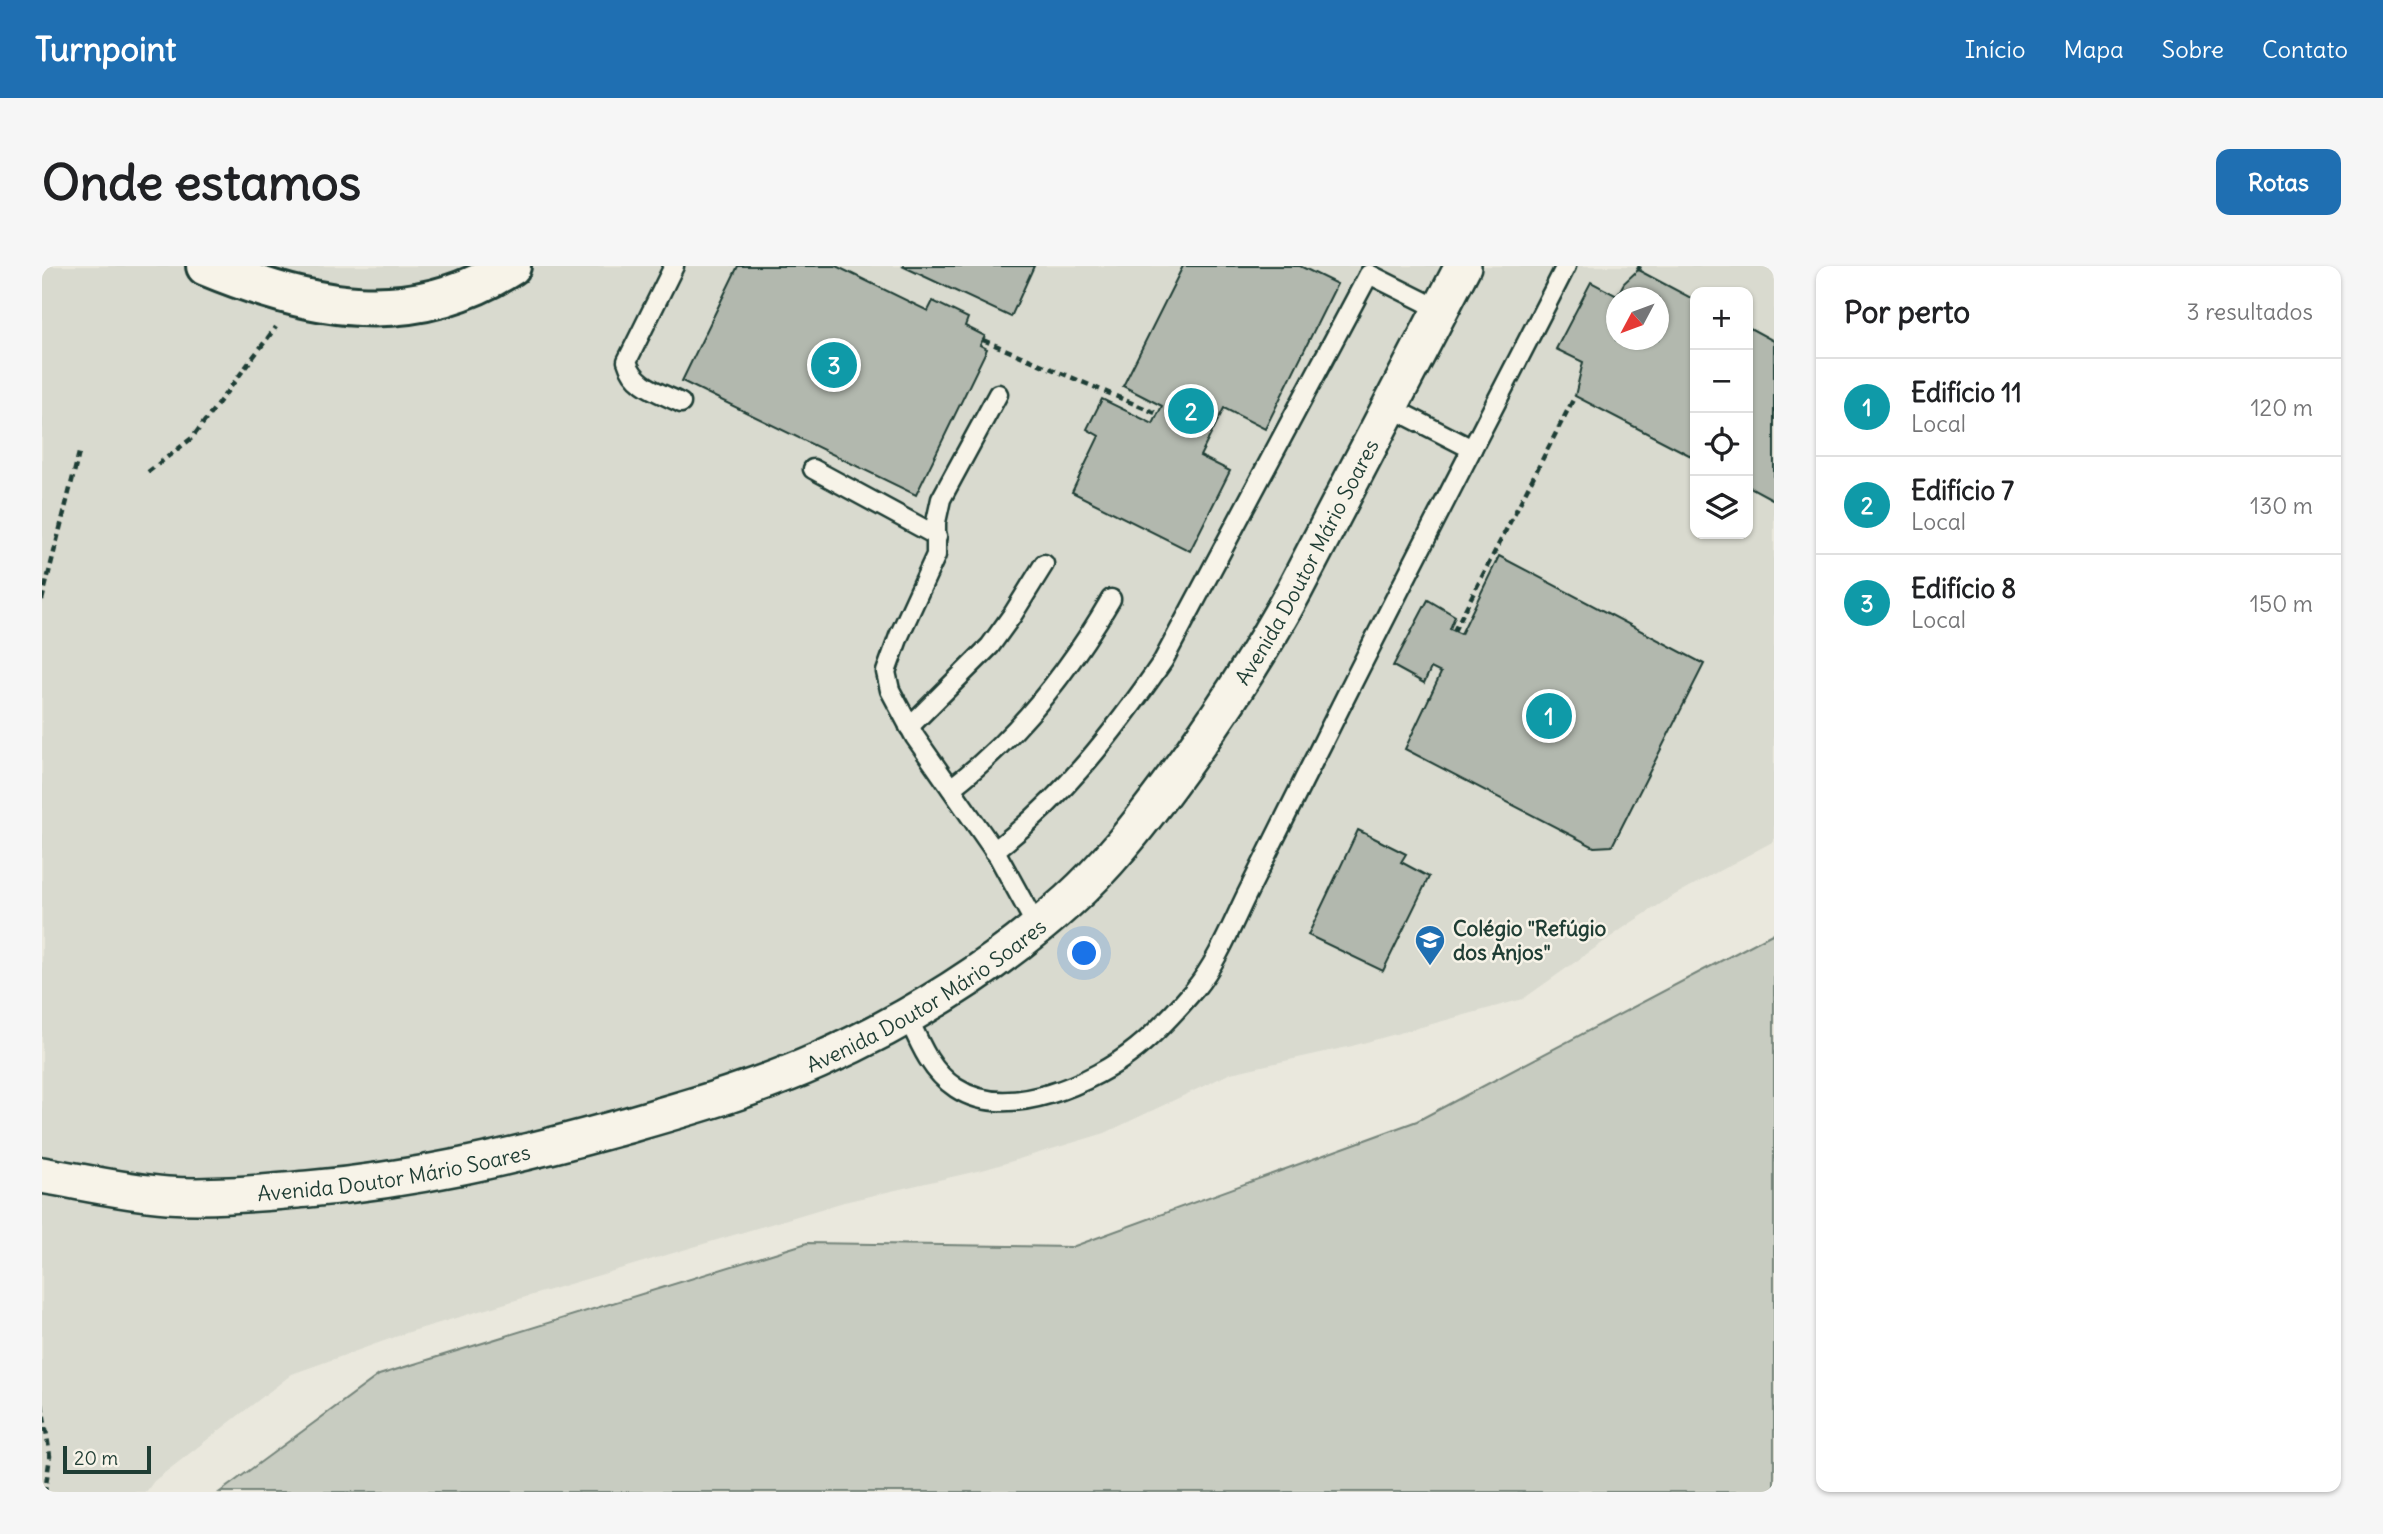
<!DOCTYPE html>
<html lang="pt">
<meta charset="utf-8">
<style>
:root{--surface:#fff;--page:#f6f6f6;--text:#202124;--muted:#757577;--line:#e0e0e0;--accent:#1f6fb2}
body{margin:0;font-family:Delius,sans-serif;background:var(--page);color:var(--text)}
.controls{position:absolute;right:21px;top:21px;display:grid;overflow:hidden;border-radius:14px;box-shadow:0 2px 5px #0004}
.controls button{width:63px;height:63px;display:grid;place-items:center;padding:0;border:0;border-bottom:2px solid var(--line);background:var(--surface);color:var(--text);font:35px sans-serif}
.compass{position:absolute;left:1564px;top:21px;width:63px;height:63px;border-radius:50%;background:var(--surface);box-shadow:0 2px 5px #0004;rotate:229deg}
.scale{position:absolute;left:21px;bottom:18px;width:88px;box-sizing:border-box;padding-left:7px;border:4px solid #1f3d34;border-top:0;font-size:19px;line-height:24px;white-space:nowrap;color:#1f3d34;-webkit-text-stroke:5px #f7f3e8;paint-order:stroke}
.you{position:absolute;left:1043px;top:688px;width:24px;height:24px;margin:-18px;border:5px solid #fff;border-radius:50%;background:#1a73e8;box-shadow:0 0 0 10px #1a73e833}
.badge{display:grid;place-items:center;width:46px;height:46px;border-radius:50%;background:var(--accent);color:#fff;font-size:23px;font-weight:700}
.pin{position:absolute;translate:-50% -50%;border:4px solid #fff;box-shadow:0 2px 7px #0006}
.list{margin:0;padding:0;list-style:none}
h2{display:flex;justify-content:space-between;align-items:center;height:91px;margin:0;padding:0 28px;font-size:30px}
h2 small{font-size:23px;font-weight:400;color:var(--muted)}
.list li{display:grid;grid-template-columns:46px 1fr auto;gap:21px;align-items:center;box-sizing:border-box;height:98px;padding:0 28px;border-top:2px solid var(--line)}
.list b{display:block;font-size:26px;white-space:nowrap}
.list p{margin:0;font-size:23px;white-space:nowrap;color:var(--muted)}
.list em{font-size:23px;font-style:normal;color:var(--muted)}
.icon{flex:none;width:38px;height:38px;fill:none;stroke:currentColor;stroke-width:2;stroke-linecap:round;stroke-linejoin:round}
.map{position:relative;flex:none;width:1732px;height:1226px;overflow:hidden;border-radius:14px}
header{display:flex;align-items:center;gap:42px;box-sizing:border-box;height:98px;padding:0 35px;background:var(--accent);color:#fff}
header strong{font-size:33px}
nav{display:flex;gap:38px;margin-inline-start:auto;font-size:24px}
.intro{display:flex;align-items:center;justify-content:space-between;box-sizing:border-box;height:168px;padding:0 42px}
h1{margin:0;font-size:49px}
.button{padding:18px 32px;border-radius:14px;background:var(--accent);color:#fff;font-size:24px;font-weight:700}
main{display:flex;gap:42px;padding:0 42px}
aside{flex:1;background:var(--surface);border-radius:14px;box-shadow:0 2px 5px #0004}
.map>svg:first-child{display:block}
</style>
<header>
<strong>Turnpoint</strong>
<nav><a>Início</a><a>Mapa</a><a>Sobre</a><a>Contato</a></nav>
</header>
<div class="intro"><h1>Onde estamos</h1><a class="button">Rotas</a></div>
<main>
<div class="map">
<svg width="1732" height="1226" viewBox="0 0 1732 1226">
<rect width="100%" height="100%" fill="#eae8dd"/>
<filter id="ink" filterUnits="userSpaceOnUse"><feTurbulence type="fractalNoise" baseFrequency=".0143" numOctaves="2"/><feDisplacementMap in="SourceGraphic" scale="14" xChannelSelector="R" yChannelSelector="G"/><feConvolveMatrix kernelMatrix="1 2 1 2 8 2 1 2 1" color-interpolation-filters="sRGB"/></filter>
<g filter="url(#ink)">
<path fill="#d9dacf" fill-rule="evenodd" d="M0 0H1732V575L1631 630 1587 658 1481 733 1310 780 1189 807 1063 867 944 903 802 936 367 1066 250 1108 112 1215 104 1226H0ZM1653 26H1706V268H1653ZM1574 32H1616V74H1574Z"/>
<polygon fill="#c8ccc1" stroke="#74847a" stroke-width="2" points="1732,667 1732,1226 178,1226 337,1109 765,977 1030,981 1375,855"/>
<g fill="#b2b8ae" stroke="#1f3d34" stroke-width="2" fill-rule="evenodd">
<polygon points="696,0 794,0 886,45 891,35 926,52 923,60 943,70 938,79 945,83 874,229 640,115"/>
<polygon points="860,0 992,0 969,51"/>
<polygon points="1141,0 1258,0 1295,18 1223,163 1182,142 1158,190 1188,205 1148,285 1030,226 1057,170 1045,163 1060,133 1111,158 1120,140 1081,120"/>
<path d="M1596 4 1653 34V192L1533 130 1541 96 1514 83 1549 16 1575 30 1582 17ZM1574 32H1616V74H1574Z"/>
<polygon points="1706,61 1732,75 1732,234 1706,220"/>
<polygon points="1457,290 1662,398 1570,580 1552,581 1363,483 1399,407 1389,402 1382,417 1351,400 1386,334 1413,350 1408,363 1419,368"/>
<polygon points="1316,564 1364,588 1359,596 1387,611 1341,705 1266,669"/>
</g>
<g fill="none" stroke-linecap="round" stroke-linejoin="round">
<g stroke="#1f3d34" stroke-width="23">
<g id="service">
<path d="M632 0 585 95C592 120 617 126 639 137"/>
<polyline points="956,128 899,233 894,256 894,289 857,370 844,406 848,424 873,471 956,590 995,661"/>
<polyline points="1346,140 1430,183"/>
<polyline points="771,203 895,270"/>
<polyline points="867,461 948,380 971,348 1002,298"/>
<path d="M909 522C976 471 1027 405 1069 333"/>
<path d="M952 585C1021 532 1072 466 1121 395L1327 8 1397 43"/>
<path d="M865 749C877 776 888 805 914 822 965 856 1052 817 1095 782 1116 765 1135 744 1153 723 1175 696 1189 661 1204 630 1230 578 1255 527 1281 476 1360 316 1443 159 1524 0"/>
</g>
</g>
<g stroke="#1f3d34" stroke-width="40">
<g id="minor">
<path id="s1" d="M0 909C41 916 83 926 125 929 172 932 219 927 266 923 370 914 471 891 572 863 641 843 711 824 776 795 866 755 953 701 1026 635 1065 600 1097 559 1128 517 1174 455 1216 392 1253 323L1421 0"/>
</g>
</g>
<g stroke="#1f3d34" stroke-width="44">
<path id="secondary" d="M164 0C268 43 368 64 469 0"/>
</g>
<g stroke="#1f3d34" stroke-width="4.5" stroke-dasharray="7 5" stroke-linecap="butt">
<polyline points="1596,4 1598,0"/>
<polyline points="941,74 1116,148"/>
<polyline points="106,206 150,172 234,61"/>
<polyline points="0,334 37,187"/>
<polyline points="1412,365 1533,130"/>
<polyline points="0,1138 8,1190 3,1226"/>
</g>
<use href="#service" stroke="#f7f3e8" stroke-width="18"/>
<use href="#minor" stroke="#f7f3e8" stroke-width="35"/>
<use href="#secondary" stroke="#f7f3e8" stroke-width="38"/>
</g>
</g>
<defs>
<g id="school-pin" transform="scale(1.575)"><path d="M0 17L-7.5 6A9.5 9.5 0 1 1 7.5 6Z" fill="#1f6fb2" stroke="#f7f3e8"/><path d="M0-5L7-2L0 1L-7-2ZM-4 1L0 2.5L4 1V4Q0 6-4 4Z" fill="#fff"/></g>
</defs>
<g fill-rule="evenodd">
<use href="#school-pin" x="1388" y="674"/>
</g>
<g text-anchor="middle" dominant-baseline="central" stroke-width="5" stroke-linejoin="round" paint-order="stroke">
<g font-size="21" fill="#1f3d34" stroke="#f7f3e8">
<text stroke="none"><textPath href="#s1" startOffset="1510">Avenida Doutor Mário Soares</textPath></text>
<text stroke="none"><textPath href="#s1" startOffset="922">Avenida Doutor Mário Soares</textPath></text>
<text stroke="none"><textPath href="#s1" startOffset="355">Avenida Doutor Mário Soares</textPath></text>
</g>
<g font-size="21" font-weight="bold" fill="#1f3d34" stroke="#f7f3e8" text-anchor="start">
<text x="1411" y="662">Colégio "Refúgio<tspan x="1411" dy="24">dos Anjos"</tspan></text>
</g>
</g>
</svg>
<div class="controls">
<button>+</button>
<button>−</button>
<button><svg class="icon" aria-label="locate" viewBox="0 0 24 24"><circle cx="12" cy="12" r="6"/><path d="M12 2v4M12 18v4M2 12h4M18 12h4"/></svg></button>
<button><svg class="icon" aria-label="layers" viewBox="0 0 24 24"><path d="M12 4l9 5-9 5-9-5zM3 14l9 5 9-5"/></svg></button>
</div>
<svg class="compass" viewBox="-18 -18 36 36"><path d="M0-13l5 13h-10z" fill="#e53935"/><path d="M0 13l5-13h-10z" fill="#757577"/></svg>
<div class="scale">20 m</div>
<div class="you"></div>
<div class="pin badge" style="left:1507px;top:450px;background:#0f9aa8">1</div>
<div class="pin badge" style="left:1149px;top:145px;background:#0f9aa8">2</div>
<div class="pin badge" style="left:792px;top:99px;background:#0f9aa8">3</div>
</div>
<aside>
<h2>Por perto<small>3 resultados</small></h2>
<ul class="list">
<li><span class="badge" style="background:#0f9aa8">1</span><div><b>Edifício 11</b><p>Local</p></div><em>120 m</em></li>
<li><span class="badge" style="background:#0f9aa8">2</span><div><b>Edifício 7</b><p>Local</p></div><em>130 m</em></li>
<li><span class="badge" style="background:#0f9aa8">3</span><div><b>Edifício 8</b><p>Local</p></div><em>150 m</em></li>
</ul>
</aside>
</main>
